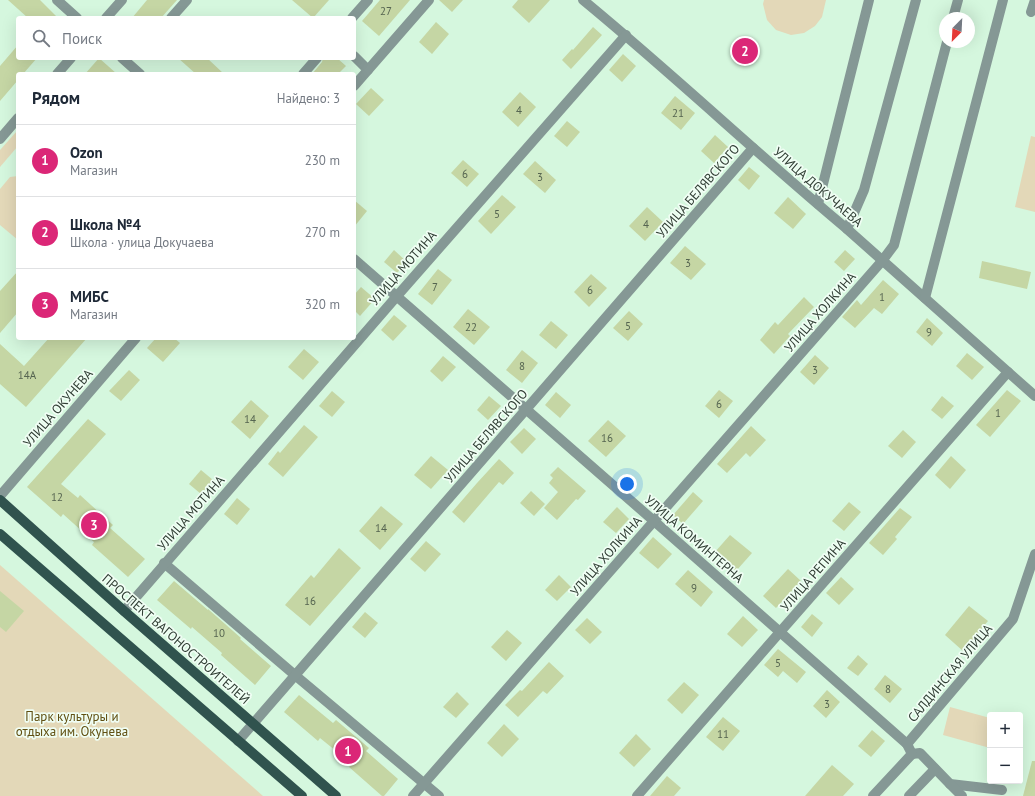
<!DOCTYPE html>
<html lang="ru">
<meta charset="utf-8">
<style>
:root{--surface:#fff;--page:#f2f2f3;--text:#1f2937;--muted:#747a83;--line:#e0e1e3;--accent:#db2777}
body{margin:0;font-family:"PT Sans",sans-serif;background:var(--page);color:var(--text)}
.controls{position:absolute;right:12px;bottom:12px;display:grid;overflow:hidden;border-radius:4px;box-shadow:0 4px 16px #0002}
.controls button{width:36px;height:36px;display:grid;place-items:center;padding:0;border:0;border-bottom:1px solid var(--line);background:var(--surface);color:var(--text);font:20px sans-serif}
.compass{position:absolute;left:939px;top:12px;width:36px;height:36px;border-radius:50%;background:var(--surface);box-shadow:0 4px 16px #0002;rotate:204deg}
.you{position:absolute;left:627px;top:484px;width:14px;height:14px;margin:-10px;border:3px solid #fff;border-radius:50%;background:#1a73e8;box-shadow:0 0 0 6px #1a73e833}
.badge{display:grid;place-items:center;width:26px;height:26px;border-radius:50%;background:var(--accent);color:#fff;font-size:13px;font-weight:700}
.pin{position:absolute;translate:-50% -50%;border:2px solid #fff;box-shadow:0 1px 4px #0006}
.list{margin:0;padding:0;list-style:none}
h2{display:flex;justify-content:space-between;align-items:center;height:52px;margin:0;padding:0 16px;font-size:17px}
h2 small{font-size:13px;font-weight:400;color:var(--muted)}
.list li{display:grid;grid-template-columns:26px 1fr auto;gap:12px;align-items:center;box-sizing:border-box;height:72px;padding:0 16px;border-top:1px solid var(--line)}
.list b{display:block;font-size:15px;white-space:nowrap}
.list p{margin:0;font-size:13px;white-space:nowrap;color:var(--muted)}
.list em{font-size:13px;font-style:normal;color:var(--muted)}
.icon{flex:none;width:22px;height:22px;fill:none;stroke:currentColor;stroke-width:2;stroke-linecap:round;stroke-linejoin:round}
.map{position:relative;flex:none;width:1035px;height:796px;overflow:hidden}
.search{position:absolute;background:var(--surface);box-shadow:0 4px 16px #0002;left:16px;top:16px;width:340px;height:44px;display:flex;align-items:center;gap:10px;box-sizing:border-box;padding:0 14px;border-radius:4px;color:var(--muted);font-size:15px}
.panel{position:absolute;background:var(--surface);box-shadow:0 4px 16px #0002;left:16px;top:72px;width:340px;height:268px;border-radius:4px}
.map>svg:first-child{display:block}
</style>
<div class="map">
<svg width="1035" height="796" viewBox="0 0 1035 796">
<rect width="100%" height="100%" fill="#d5f7de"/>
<g fill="#e3d8b8">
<polygon points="764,0 826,0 822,17 815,26 804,33 791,35 776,30 767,20 763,4"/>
<polygon points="17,131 18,132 18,146 0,167 0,150"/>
<polygon points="1031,136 1035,137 1035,212 1015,207"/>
<polygon points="18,176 18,240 0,225 0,189 10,177"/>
<polygon points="0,565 263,796 0,796"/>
<polygon points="950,707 990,718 990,748 943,735"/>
</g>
<g fill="#c5d6a4">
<polygon points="8,0 40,0 58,18 28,18"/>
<polygon points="147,0 177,0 161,18 132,18"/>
<polygon points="292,0 329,0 313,18"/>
<polygon points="380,0 410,0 379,36 362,21"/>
<polygon points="439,0 463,0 452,12"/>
<polygon points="518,0 550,0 529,23 512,7"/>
<polygon points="436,22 449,34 432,54 419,42"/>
<polygon points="593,27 602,35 571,69 562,60 572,49 573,50"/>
<polygon points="18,45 18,58 37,58 23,74 18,74 18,80 0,101 0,66"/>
<polygon points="623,54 636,66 622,82 609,70"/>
<polygon points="99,58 117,74 85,74"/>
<polygon points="178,58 207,58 224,74 196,74"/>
<polygon points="323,58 337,58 346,66 338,74 312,74 322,62"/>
<polygon points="371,88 384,100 369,116 356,104"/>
<polygon points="520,92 536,107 518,127 502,112"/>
<polygon points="675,96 695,113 681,130 661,113"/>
<polygon points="567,121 580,132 567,147 554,136"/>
<polygon points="715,135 728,147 714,163 701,151"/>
<polygon points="463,160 479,174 467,187 451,173"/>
<polygon points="535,161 556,180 545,193 523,174"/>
<polygon points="749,167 760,176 749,190 738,180"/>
<polygon points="502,195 516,207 491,234 478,221"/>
<polygon points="788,197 806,214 793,229 774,213"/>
<polygon points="354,200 367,211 354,227"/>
<polygon points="647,207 663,222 645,241 629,226"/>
<polygon points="685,246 706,264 691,280 670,263"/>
<polygon points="394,250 407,262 397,273 384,262"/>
<polygon points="845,250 855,259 844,271 834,262"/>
<polygon points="982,261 1031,272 1027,289 979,278"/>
<polygon points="438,269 452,280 432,305 418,294"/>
<polygon points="18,271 18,312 0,333 0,291"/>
<polygon points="591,274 607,288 589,307 574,292"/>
<polygon points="883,280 899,294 882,314 874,308 855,328 842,317 857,300 861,305"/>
<polygon points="361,287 375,299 360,316 354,310 354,295"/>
<polygon points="804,297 814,307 788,334 790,336 774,354 760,340 775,322 778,325"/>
<polygon points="468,309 490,327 474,345 453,327"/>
<polygon points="629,311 643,324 628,341 613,328"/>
<polygon points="394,315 407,326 393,341 381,330"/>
<polygon points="927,318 943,333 932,346 916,332"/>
<polygon points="551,321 568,335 556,349 539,335"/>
<polygon points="49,338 87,338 26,407 0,384 0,344 24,366"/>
<polygon points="156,338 174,338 180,343 163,362 147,348"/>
<polygon points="304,349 319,362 303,380 288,367"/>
<polygon points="522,350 538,363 522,383 506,370"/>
<polygon points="967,353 984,367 972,380 956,366"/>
<polygon points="815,355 829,368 814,385 800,372"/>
<polygon points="443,356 456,367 442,382 430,371"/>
<polygon points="129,370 140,380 121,401 109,391"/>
<polygon points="719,390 733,401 719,418 705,406"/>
<polygon points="1007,390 1021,401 990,437 976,425"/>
<polygon points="332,391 345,402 332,417 319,406"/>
<polygon points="556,392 571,405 560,418 545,405"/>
<polygon points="489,396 501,406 488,420 477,410"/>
<polygon points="942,396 954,406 942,419 931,410"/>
<polygon points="251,400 269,416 250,439 231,422"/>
<polygon points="88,419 106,434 61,484 78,498 80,495 113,525 110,528 145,559 128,577 92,545 94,542 63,514 61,517 27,487"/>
<polygon points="608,420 626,436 606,457 588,441"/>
<polygon points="304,425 318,437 283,477 268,464 278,451 280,453"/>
<polygon points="751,426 766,440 750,457 746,453 727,473 717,464"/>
<polygon points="524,428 536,439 522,454 510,442"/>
<polygon points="903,430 916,442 902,458 888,446"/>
<polygon points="431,456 448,470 431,489 414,475"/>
<polygon points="951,456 966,470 950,489 935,475"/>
<polygon points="499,459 514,473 503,485 499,482 464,523 452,512 477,483"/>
<polygon points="558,467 586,491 578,500 576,499 557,520 544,508 558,492 549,483 553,478 550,475"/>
<polygon points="201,470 213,480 201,494 189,484"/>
<polygon points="531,491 545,504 534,516 520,503"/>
<polygon points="693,492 703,501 683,524 673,515"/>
<polygon points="237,498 250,509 237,525 224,514"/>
<polygon points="849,502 861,512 844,531 832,521"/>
<polygon points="381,506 403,524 380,550 359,531"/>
<polygon points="617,507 629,519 616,533 603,522"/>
<polygon points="900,508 912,517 895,537 897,539 883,555 869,543"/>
<polygon points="730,535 752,553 736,571 715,552"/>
<polygon points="653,537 672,554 658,569 639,553"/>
<polygon points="426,541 441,554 425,572 410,559"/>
<polygon points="339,548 361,568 310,626 285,605 311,575 314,578"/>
<polygon points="788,569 801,581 776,608 763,596"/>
<polygon points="688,570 713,592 701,607 675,584"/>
<polygon points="559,575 571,587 557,601 545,590"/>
<polygon points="841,577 854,589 839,605 826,593"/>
<polygon points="174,581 208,610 208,609 241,638 240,639 271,666 255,685 221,655 222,653 192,627 191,629 157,600"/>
<polygon points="0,591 24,611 6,632 0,627"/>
<polygon points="969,606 988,621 963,651 945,635"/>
<polygon points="365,612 378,623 365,638 352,627"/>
<polygon points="812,614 823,623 812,637 801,627"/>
<polygon points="743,616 758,630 742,647 727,634"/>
<polygon points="587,618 602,632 590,644 575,630"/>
<polygon points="507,630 522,643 506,661 491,647"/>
<polygon points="778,649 806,672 797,683 783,671 778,677 764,665"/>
<polygon points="858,655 868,664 858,676 847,668"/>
<polygon points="549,662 564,676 547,694 543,691 518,717 505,705 520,690 522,691"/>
<polygon points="885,675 902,689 890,703 874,689"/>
<polygon points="684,682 699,695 682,714 667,700"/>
<polygon points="827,690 840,702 826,718 813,706"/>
<polygon points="457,692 469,704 456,718 443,707"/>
<polygon points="299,695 333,723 336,720 369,748 366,751 398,779 384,796 382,796 349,767 352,764 320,738 318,741 284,712"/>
<polygon points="723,717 740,731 723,751 706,737"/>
<polygon points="504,724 519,739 502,757 487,743"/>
<polygon points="872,730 885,741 871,757 858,746"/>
<polygon points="636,734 651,749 634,767 619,753"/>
<polygon points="1032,761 1035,761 1035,796 1023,796"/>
<polygon points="832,765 854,784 843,796 805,796"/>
<polygon points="667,776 681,788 674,796 650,796"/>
</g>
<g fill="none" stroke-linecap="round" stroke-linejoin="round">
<g stroke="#859895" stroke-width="10">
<polyline points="57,0 77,18"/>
<path d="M583 0C673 74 757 154 847 229L1035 396"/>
<polyline points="1031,12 1035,0"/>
<polyline points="106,18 122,0"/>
<polyline points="171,18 187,0"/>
<polyline points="352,18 368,0"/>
<polyline points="953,18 958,0"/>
<polyline points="354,56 368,70"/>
<polyline points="122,58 140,74"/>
<polyline points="57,74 71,58"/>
<polyline points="303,74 317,58"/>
<polyline points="354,86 429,0"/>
<polyline points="0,139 18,118"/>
<polyline points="818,204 869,0"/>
<polyline points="847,229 864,190 916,0"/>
<polyline points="354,259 654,521 907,744"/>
<polyline points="925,298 1003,0"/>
<polyline points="0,496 136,338"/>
<polyline points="164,563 296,676 439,796"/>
<polyline points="124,611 397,296 626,35"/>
<polyline points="238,741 753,148"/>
<polyline points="912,754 920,753 950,784 1002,790"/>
<polyline points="950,784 962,796"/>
<polyline points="413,796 654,521 882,261 894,245 947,42"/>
<polyline points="637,796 780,632 1008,372"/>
<polyline points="873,796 912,754 907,744 1013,619 1035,554"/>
<polyline points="909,796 935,769"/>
</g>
<g stroke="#30534e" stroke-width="10">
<polyline points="0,500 124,611 336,796"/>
<polyline points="0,534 302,796"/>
</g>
</g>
<g text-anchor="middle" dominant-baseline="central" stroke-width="3.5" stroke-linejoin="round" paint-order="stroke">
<g font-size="11" fill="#556450">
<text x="386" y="11">27</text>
<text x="519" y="110">4</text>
<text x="678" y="113">21</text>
<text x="465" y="174">6</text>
<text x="540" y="177">3</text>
<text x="497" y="214">5</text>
<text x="646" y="224">4</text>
<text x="688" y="263">3</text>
<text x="435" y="287">7</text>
<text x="590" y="290">6</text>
<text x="882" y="297">1</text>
<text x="628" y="326">5</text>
<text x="471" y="327">22</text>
<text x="929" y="332">9</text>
<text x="522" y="366">8</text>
<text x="815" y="370">3</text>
<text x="27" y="375">14А</text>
<text x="719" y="404">6</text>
<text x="998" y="413">1</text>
<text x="250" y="419">14</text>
<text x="607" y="438">16</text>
<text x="57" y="497">12</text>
<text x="381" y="528">14</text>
<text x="694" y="588">9</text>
<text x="310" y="601">16</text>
<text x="219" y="633">10</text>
<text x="778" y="663">5</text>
<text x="888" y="689">8</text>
<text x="827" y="704">3</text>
<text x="723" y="734">11</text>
</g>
<g font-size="13" fill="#303e34" stroke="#f0fef4">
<text transform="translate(818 187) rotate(41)">УЛИЦА ДОКУЧАЕВА</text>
<text transform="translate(698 191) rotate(-49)">УЛИЦА БЕЛЯВСКОГО</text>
<text transform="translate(403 268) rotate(-49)">УЛИЦА МОТИНА</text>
<text transform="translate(820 312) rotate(-49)">УЛИЦА ХОЛКИНА</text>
<text transform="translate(58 408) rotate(-49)">УЛИЦА ОКУНЕВА</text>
<text transform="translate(486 436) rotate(-49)">УЛИЦА БЕЛЯВСКОГО</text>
<text transform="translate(191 513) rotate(-49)">УЛИЦА МОТИНА</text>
<text transform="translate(694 539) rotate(41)">УЛИЦА КОМИНТЕРНА</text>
<text transform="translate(606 556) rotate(-49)">УЛИЦА ХОЛКИНА</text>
<text transform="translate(813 575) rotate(-49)">УЛИЦА РЕПИНА</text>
<text transform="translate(176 639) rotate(41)">ПРОСПЕКТ ВАГОНОСТРОИТЕЛЕЙ</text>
<text transform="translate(950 673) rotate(-50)">САЛДИНСКАЯ УЛИЦА</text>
</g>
<g font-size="13" fill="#604f11" stroke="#f0fef4">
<text x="72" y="716">Парк культуры и<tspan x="72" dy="15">отдыха им. Окунева</tspan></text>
</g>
</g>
</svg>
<div class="controls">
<button>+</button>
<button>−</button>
</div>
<svg class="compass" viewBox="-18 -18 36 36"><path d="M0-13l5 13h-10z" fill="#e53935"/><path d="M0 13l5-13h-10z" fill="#747a83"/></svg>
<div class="you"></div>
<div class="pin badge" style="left:348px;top:751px">1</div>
<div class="pin badge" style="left:745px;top:51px">2</div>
<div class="pin badge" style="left:94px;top:525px">3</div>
<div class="search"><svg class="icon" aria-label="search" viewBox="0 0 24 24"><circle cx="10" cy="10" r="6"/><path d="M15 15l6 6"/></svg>Поиск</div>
<section class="panel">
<h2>Рядом<small>Найдено: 3</small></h2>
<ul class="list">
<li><span class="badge">1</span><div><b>Ozon</b><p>Магазин</p></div><em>230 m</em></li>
<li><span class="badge">2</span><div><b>Школа №4</b><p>Школа · улица Докучаева</p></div><em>270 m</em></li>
<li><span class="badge">3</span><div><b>МИБС</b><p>Магазин</p></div><em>320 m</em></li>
</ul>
</section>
</div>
